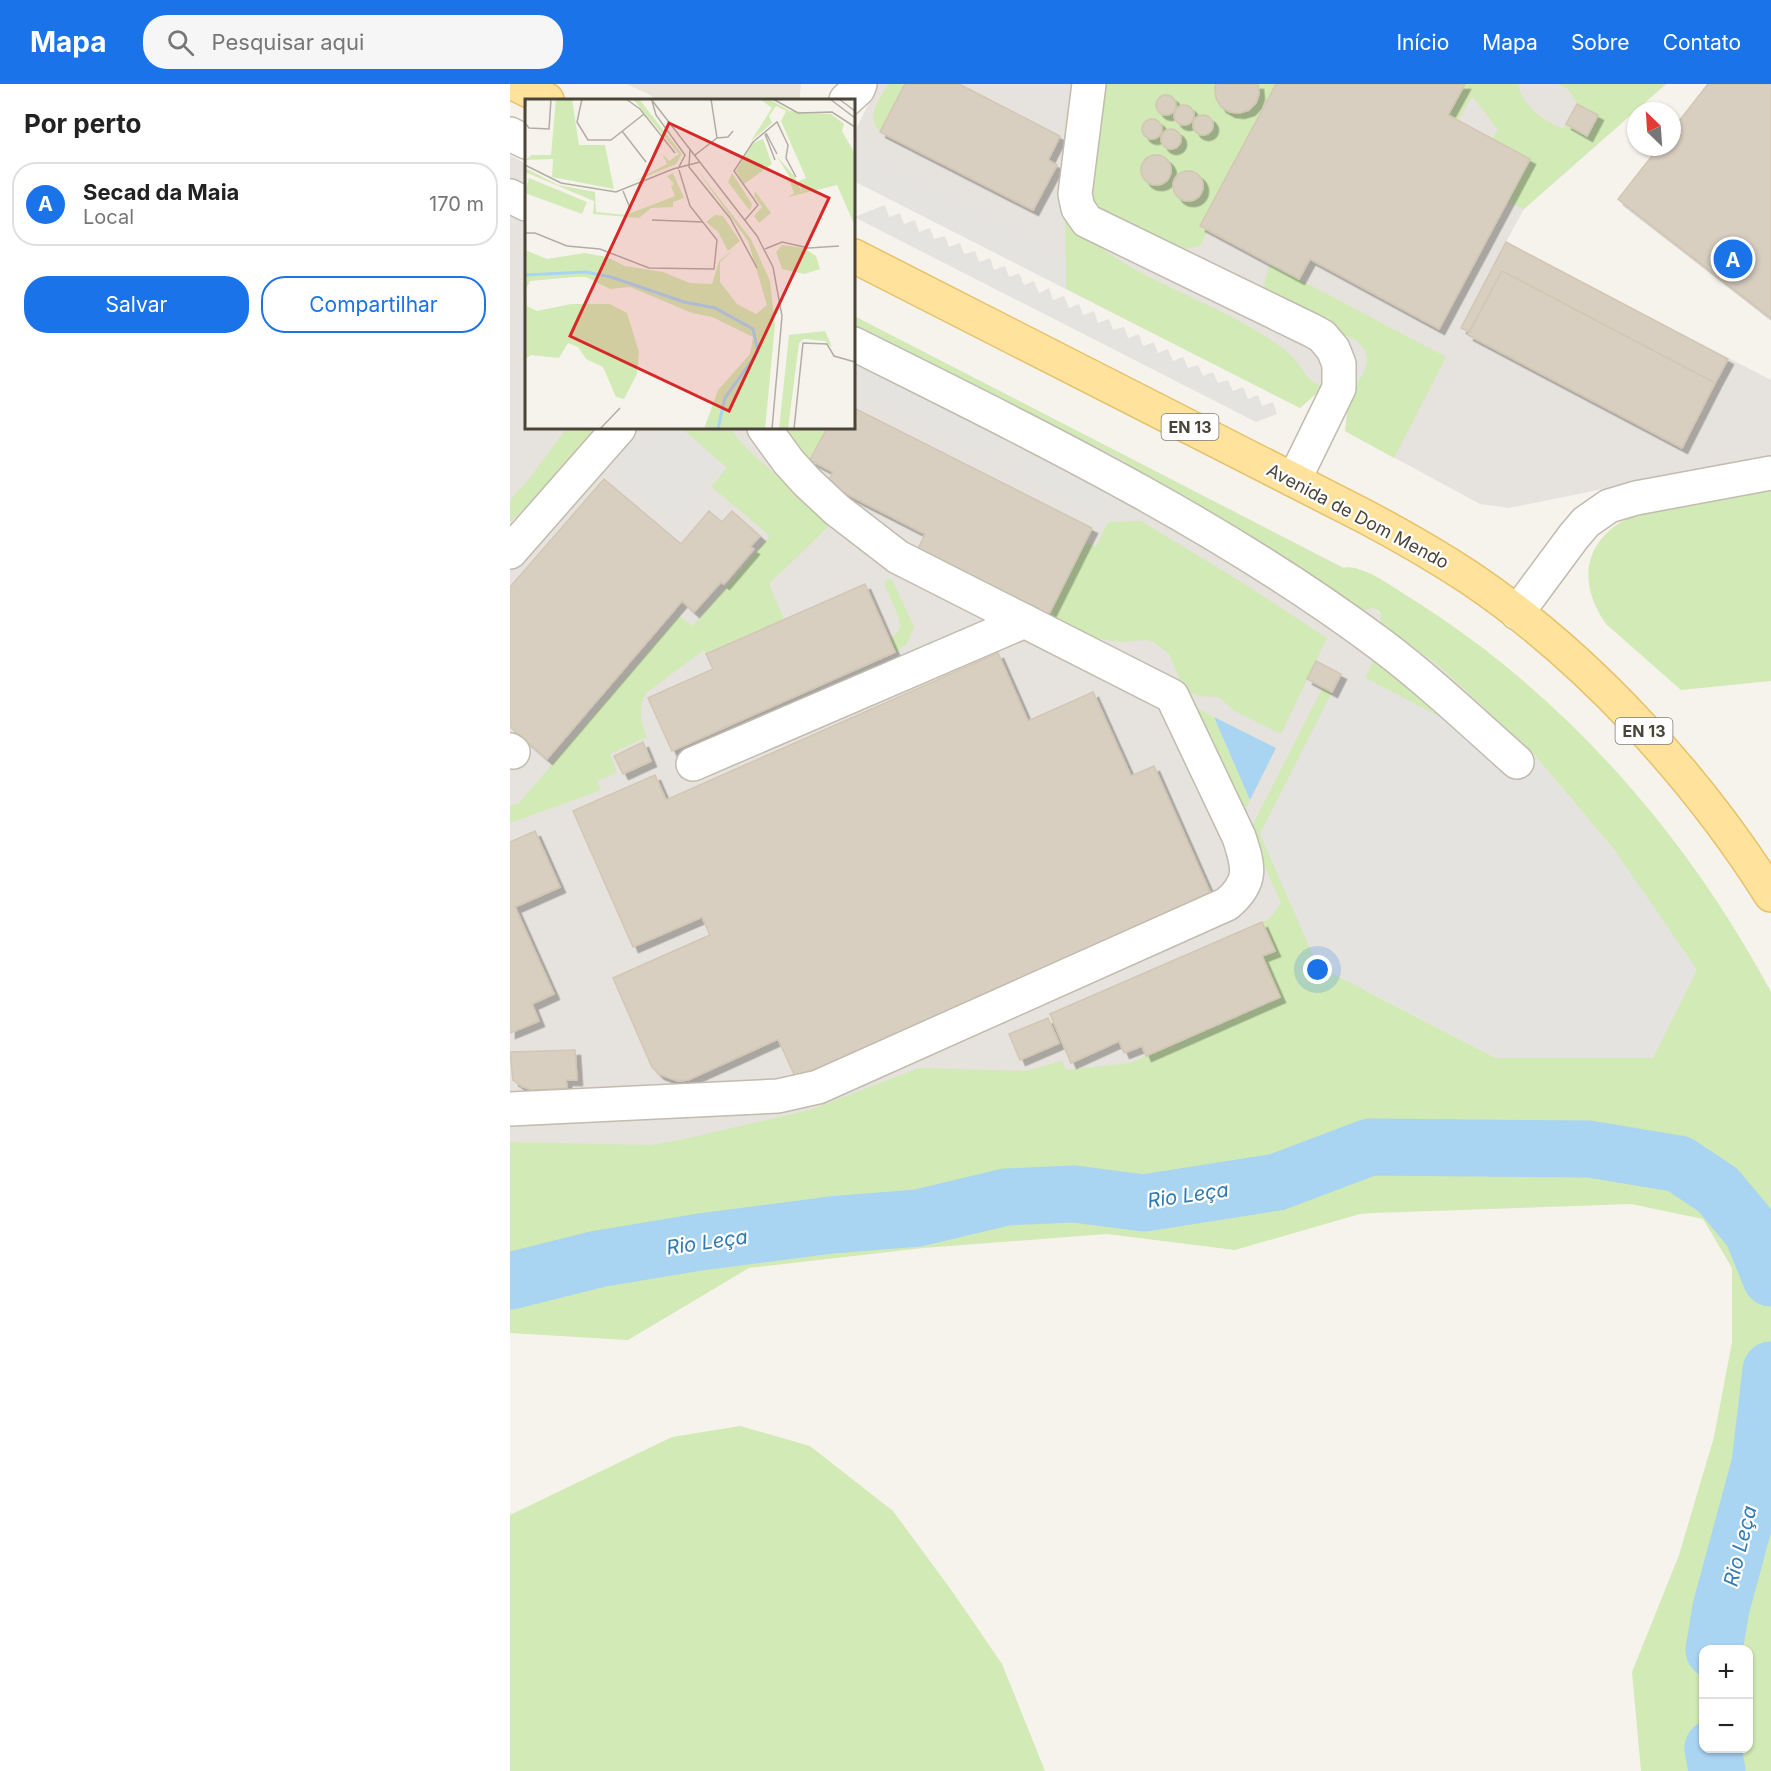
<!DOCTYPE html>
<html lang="pt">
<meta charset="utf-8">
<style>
:root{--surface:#fff;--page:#f6f6f6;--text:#222;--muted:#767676;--line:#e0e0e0;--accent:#1a73e8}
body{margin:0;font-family:Inter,sans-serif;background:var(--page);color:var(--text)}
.controls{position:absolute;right:18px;bottom:18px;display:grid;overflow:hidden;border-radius:12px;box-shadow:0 2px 4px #0004}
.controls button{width:54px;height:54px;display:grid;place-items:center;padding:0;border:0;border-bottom:2px solid var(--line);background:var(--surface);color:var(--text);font:30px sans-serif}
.compass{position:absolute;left:1117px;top:18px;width:54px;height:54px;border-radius:50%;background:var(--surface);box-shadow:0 2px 4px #0004;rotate:335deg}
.you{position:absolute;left:808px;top:886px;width:21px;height:21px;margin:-15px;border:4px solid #fff;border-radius:50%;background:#1a73e8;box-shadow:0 0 0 9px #1a73e833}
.badge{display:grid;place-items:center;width:39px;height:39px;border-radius:50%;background:var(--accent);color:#fff;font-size:20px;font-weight:700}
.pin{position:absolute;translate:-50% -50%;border:3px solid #fff;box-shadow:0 2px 6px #0006}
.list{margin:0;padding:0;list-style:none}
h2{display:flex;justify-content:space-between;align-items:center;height:78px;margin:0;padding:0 24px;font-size:26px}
h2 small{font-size:20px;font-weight:400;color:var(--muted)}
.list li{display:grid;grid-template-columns:39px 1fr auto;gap:18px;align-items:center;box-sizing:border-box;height:84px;margin:0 12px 12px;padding:0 12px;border:2px solid var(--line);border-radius:24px}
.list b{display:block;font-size:22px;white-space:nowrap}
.list p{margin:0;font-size:20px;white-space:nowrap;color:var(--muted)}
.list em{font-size:20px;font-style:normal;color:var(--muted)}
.actions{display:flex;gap:12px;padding:18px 24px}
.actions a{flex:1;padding:14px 0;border:2px solid var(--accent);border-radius:24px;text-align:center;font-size:21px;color:var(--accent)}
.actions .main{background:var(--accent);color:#fff}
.icon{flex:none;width:33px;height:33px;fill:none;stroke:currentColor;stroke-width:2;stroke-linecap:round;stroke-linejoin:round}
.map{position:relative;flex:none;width:1261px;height:1687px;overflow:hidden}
header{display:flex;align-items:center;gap:36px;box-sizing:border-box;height:84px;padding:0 30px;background:var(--accent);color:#fff}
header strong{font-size:28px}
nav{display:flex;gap:33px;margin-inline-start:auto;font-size:21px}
.search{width:420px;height:54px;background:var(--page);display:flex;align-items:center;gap:15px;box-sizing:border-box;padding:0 21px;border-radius:24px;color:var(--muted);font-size:22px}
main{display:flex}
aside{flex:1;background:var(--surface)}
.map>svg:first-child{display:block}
</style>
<header>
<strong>Mapa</strong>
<div class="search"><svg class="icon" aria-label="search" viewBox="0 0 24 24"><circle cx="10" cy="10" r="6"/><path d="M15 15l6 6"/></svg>Pesquisar aqui</div>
<nav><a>Início</a><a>Mapa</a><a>Sobre</a><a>Contato</a></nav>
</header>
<main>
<aside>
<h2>Por perto<small></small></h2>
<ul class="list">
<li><span class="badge">A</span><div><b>Secad da Maia</b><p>Local</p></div><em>170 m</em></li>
</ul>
<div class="actions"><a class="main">Salvar</a><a>Compartilhar</a></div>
</aside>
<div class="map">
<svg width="1261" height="1687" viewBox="0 0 1261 1687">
<defs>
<filter id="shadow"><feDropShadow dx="5.5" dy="5.5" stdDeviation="0" flood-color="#0004"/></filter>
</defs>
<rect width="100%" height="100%" fill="#f6f3ec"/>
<polygon fill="#eae5da" points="117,0 291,0 290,11 289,16 150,16"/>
<g fill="#e6e2dd">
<polygon points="339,0 1156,0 1014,125 996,158 1261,296 1261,371 999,424 970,420 835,347 839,315 813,304 790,324 344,97 344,49 362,13"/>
<polygon points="0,71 16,80 16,344 344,344 344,232 834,484 862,524 870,529 871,539 930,583 1021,667 1106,768 772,953 247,1073 74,1060 0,1058"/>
</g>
<g fill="#d2eab5" fill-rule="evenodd">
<path d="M378 0H395L370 48C355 31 369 17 378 0Z"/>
<polygon points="587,0 766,0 690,142 698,147 690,162 669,166 592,127 585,118 579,104"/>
<path d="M955 0H1008C1013 23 1033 36 1053 45L1056 40 1077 52 1088 31 1067 20 1058 5 1049 0H1156L1014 125 998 118 1020 75 982 55 988 46 962 12 948 37 938 31Z"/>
<path d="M555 133C607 190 691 211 755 252 766 259 776 266 784 275 796 289 795 295 813 303L790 324 556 205Z"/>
<path d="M760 180 936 273 884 374 835 347C837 337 836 323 840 313 849 291 869 279 847 257 830 248 764 221 756 207 752 199 758 188 760 180Z"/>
<path d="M344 232 833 484C852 479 885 505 902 515 1054 610 1177 751 1261 908V1687H1131L1122 1588 1169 1471 1204 1353 1222 1258V1184L1193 1135 1121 1120 862 1129 850 1130 725 1166 597 1150 413 1164 239 1184 118 1256 0 1249V1058L140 1061 170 1056 300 1026 409 984 516 987 552 977 556 986 620 979 770 913 752 872 764 867 752 838 759 835 771 819 739 748 813 603 822 608 750 750 808 882 986 974H1143L1106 768 1021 667 930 583 871 539 870 528 862 524 853 526 727 445 613 382 615 377 344 241ZM1194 1566H1238V1664H1194Z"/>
<polygon points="57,344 90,344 62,378 0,438 0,416 16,399"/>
<path d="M171 344H219L238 366 321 440 259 500 274 535 196 570 194 566 136 609C128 624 130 639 137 653L100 670 107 688 87 697 91 706 0 739V722L9 719 169 532 183 542 260 452 201 402 217 384Z"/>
<polygon points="273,344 317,344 300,376 292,369"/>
<path d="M1261 406V597L1171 606 1096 540C1075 510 1069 474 1099 447 1108 438 1121 433 1132 428Z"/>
<polygon points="631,437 736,501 817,554 771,650 725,627 708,613 688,612 678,607 671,599 659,570 644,558 634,556 611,558 583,554 538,533 575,458 586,463 598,438"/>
<polygon points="378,495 382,496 404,543 397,560 385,568 380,555 388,548 390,542 388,531 374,499"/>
<polygon points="864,576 946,641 855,594"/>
<polygon points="684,623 704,633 740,716 733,731"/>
<polygon points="230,1342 300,1362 383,1427 442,1507 492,1580 535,1687 0,1687 0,1431 162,1353"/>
</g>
<g fill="#e5e3e0">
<polygon points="344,70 556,175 556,205 344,97"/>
<polygon points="375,121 379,133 390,129 394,140 405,136 409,148 420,144 424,155 435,152 439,163 450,159 454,170 465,167 469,178 480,174 484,186 495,182 499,193 509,189 514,201 524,197 529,209 539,204 543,216 554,212 559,224 569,220 573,231 584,227 588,239 599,235 603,246 614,243 618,254 629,250 633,262 644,258 648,269 658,265 663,277 673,273 678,284 688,281 693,292 703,288 708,299 718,296 723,307 733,303 738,315 748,311 752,322 763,318 767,330 746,338 344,133"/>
<polygon points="359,288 492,355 481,375 349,309"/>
<polygon points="151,344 171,344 217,384 167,441 104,388 119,370 144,352"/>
<polygon points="514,367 605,413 595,433 504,387"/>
<polygon points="855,594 946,641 997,689 1021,667 1106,768 1187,886 1143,974 986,974 808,882 750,750 828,597 848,607"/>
</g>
<polygon fill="#a9d4f2" points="704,633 766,664 740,716"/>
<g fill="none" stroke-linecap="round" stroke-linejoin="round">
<g stroke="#a9d4f2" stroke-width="57">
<polyline points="0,1197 88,1175 190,1158 321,1141 408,1134 496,1113 564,1110 634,1119 767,1098 860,1063 1079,1065 1169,1080 1208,1106 1242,1147 1261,1194"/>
<polyline points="1204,1566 1211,1524 1250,1380 1261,1286"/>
<polyline points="1203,1664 1207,1687"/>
</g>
</g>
<g fill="#d8cfc1" stroke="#d3c7b4" stroke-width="1.5" filter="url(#shadow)">
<polygon points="395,0 449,0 550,52 538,76 547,81 523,126 370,48"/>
<polygon points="706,0 748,0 749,10 746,19 739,26 729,29 720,28 711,23 706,14 705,4"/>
<polygon points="766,0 955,0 938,31 1020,75 929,245 800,175 789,195 690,142"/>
<polygon points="1198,0 1261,0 1261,234 1108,115 1149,63 1162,63 1162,46"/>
<circle cx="656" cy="21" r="10"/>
<polygon points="1067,20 1088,31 1077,52 1056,40"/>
<circle cx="674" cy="31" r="10"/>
<circle cx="693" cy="41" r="10"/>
<circle cx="642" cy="45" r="10"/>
<circle cx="661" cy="55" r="10"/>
<circle cx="646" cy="86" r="15"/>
<circle cx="678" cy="102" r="15"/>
<polygon points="996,158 1218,275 1205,299 992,187 959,248 951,244"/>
<polygon points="992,187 1205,299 1172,364 958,251"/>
<polygon points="344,324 582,444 536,536 406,469 415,450 317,400 323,388 300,376 317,344 344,344"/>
<polygon points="94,395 171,460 199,427 212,438 222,427 250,452 240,463 244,465 214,500 211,498 184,528 172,517 37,675 0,643 0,503"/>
<polygon points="355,500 385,568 162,667 138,614 203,585 196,570"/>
<polygon points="488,569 518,637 583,608 621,692 644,682 703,815 288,999 268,955 178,996 168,997 149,990 142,983 103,894 200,851 192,833 123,863 63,727 145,691 156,716"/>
<polygon points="806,577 831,590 822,608 797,595"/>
<polygon points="133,658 141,677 113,690 104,672"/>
<polygon points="25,747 50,803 5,823 44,910 22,920 29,937 0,949 0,758"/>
<polygon points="752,838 765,867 752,872 770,913 636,972 632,962 614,969 609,957 561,979 540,930"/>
<polygon points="538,934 549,959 510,976 499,950"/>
<polygon points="65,966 67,996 56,996 57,1004 23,1006 13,1003 3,996 0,968"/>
</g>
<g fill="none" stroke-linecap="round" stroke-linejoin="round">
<g stroke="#c2bbae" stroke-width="36">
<g id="minor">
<polyline points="579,0 565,110 568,124 577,137 801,246 812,252 823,265 829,280 829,304 784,396"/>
<polyline points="336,16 348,5 350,0"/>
<polyline points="0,50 16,58"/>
<polyline points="0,112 16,120"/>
<path d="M344 260C524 350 708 439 870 560 918 596 962 638 1007 678"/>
<polyline points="0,468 109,344"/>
<polyline points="1007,529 1064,452 1076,438 1099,422 1126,414 1261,389"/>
<polyline points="0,666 3,668"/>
<polyline points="183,680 515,537"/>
<path d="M0 1025 268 1012 308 1003 717 820C743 798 739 783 729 753L662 612 388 473 327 426 297 398 278 377 254 344"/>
</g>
</g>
<g stroke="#e6c16a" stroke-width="36">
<g id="major">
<polyline points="5,0 37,16"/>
<path d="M344 172 854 432C890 451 925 471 960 494 1077 573 1186 692 1261 811"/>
</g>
</g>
<use href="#minor" stroke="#fff" stroke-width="33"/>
<use href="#major" stroke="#ffe39c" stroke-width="33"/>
</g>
<g text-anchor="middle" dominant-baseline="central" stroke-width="4.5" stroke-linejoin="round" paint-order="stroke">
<g fill="#fff" stroke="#817c74" stroke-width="1.5">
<rect x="651.5" y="330" width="57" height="26" rx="4.5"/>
<rect x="1105.5" y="634" width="57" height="26" rx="4.5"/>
</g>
<g font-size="16" font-weight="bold" fill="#4b4439">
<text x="680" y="343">EN 13</text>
<text x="1134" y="647">EN 13</text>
</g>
<g font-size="18" fill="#4b4439" stroke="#fff">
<text transform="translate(848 432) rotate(28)">Avenida de Dom Mendo</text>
</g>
<g font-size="20" font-style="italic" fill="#2e7ab2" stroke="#fff">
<text transform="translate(678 1111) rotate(-8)">Rio Leça</text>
<text transform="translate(197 1158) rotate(-8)">Rio Leça</text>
<text transform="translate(1230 1462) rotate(-76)">Rio Leça</text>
</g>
</g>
<g transform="translate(15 15)">
<rect width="330" height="330" fill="#f6f3ec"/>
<path d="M31 0H47L54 46H80L89 90 27 78 28 60 0 61 7 56H26ZM108 0H114L157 55 151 65 106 84 142 65 137 54 144 62 154 55ZM235 0H244L265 12 306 15 319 25 317 32 330 55V127L312 86 263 98 269 94 265 83 261 84 266 80 251 56 270 78 277 94 274 82 281 79 256 22 261 12 251 7 244 17 247 24 226 42 247 9ZM238 40 247 65 219 85 211 72 228 44ZM169 67 226 140 245 182 250 226 240 330H179L193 291 225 255 228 238 187 218 167 214 105 188 85 190 61 178H49L5 182 1 190 2 207 12 212 46 205H85L102 214 114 253 112 275 99 300 91 298 78 268 61 260 53 248 43 244 34 259 6 256 0 260V151L22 160 60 154 82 158 100 167 138 173 165 184 187 185 194 162 212 148 195 163V183L212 205 231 215 242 206 223 142ZM0 69 33 86 70 93 71 113 101 116 150 97 146 87 149 85 142 77 148 74 159 99 148 103V108L126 109 114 119 68 115 69 102 0 73ZM207 74 227 105 225 112 203 83ZM4 79 62 103 57 115 0 94ZM230 92 246 114 234 124 229 117 237 108 229 97ZM190 116 198 117 215 142 203 152 193 133 181 123ZM257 146 279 149 291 157 295 170 279 175 257 170 251 153ZM300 232 307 248 300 242 279 240 274 244 263 330H254L264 236Z" fill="#d2eab5"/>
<path fill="none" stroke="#a9d4f2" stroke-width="3" d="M0 176 61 173 86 178 159 203 190 209 228 230 233 253 200 299 193 330"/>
<path fill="none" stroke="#b2ada4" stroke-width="1.5" d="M57 0 52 23 63 41H86L119 15M101 0 115 10 150 54M126 0 232 137 248 168 257 217 247 330M248 0 273 14 307 13 330 28M305 0 330 19M314 0 330 12M127 2 131 16 160 56 153 70M0 19 1 0M0 24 4 29 24 30 26 0M97 32 121 63M241 34 252 55M240 35 250 61M192 39 203 38 208 32M165 50 164 68 205 119 232 169M170 56 192 39 186 0M0 66 36 84 91 93 148 70 175 63M98 92 105 109M127 121 178 123M220 121 233 106 209 72 228 43 252 23 263 46 261 59 271 78M0 134H10L42 147 75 150 124 169 189 170 192 141 165 107 154 71M240 150 257 143 284 149 314 147M75 330 95 309M269 330 278 244 302 245 309 257 330 263"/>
<path fill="#d62828" fill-opacity="0.15" stroke="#d62828" stroke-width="3" d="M144 24 304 99 204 312 45 237Z"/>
<rect width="330" height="330" fill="none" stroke="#4b4439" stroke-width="3"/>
</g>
</svg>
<div class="controls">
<button>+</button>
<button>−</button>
</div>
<svg class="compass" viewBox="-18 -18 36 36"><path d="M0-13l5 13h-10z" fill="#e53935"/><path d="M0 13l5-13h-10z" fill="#767676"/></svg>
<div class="you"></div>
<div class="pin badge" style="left:1223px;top:175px">A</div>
</div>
</main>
